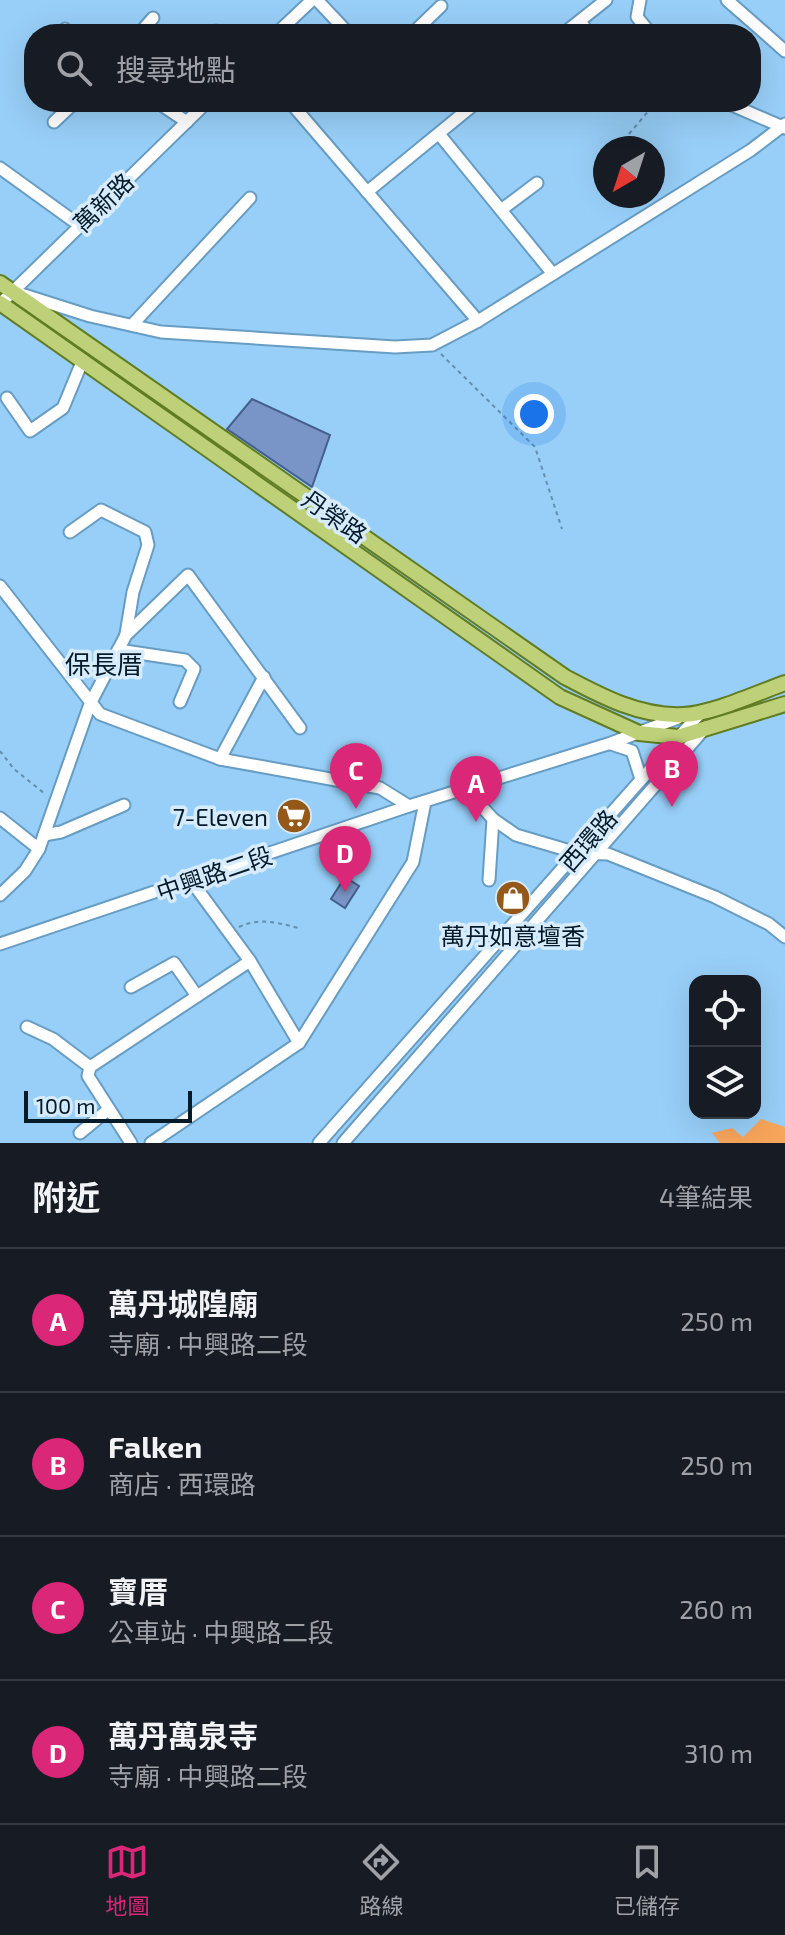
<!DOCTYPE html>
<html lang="zh-TW">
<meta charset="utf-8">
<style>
:root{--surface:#171b24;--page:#20242c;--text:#f1f3f6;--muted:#9ea1a6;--line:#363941;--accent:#db2777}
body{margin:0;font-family:"Exo 2","Noto Sans TC",sans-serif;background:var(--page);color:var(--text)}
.controls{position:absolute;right:24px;bottom:24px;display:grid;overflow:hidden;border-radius:16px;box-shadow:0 8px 32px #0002}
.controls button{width:72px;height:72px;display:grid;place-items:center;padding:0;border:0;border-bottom:2px solid var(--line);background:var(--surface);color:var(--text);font:40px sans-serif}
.compass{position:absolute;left:593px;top:136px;width:72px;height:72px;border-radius:50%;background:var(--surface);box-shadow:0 8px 32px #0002;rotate:219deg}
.scale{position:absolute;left:24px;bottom:20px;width:168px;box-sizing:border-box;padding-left:8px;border:4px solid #051b29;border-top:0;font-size:22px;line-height:28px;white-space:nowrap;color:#051b29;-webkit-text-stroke:6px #d6ebfc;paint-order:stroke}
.you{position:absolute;left:534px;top:414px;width:28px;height:28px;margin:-20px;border:6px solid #fff;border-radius:50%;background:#1a73e8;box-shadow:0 0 0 12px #1a73e833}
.badge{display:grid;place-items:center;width:52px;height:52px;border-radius:50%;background:var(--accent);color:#fff;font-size:26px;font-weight:700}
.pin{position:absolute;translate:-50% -66px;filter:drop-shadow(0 2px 4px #0008)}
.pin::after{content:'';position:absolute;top:42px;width:28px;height:24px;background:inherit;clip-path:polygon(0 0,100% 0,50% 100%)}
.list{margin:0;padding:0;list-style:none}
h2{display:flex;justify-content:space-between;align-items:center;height:104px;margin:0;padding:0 32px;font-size:34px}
h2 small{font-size:26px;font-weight:400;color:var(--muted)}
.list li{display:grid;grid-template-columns:52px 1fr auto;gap:24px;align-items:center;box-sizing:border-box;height:144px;padding:0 32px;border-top:2px solid var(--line)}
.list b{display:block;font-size:30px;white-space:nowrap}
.list p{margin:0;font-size:26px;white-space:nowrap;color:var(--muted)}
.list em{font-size:26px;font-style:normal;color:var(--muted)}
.icon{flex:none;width:44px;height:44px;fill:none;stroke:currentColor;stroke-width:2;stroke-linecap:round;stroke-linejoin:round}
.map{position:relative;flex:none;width:785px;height:1143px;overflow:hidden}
.search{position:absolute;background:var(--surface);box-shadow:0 8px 32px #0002;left:24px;right:24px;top:24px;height:88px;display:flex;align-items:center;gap:20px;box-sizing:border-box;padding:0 28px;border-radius:32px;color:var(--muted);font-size:30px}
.sheet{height:680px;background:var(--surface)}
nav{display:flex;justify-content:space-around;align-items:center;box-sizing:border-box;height:112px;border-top:2px solid var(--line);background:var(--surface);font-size:22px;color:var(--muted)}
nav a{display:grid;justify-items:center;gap:4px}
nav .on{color:var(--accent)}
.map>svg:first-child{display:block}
</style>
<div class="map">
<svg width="785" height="1143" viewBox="0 0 785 1143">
<rect width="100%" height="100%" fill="#98cff8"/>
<polygon fill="#f7a55b" points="761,1119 785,1127 785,1143 720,1143 712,1133 732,1128 743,1137"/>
<g fill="#7995c7" stroke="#455f8d" stroke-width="2">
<polygon points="252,399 330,435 312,487 227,429"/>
<polygon points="345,877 359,886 345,908 331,899"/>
</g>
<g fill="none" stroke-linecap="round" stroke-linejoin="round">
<g stroke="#679cc3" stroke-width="15">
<g id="minor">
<polyline points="317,0 349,34"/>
<polyline points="640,0 637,17 651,34"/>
<polyline points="727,0 785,51"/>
<polyline points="580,21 589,34"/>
<polyline points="65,29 70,34"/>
<polyline points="216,31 216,34"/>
<polyline points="139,34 153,18"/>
<polyline points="276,34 312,0"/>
<polyline points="412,34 441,6"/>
<polyline points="563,34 606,0"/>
<polyline points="157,102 187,122"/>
<polyline points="290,102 478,321"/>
<polyline points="725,102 785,128"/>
<polyline points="54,122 75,102"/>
<polyline points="439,134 553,274"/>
<polyline points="0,168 79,225"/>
<polyline points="367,192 477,102"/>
<polyline points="501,210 537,183"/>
<polyline points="21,294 90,316 161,332 395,347 432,345 478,321 751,150 785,124"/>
<polyline points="0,304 207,102"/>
<polyline points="132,325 250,198"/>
<polyline points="7,398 30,431 63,408 82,362"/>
<polyline points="70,532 101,510 145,532 148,545 133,592 126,634"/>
<polyline points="0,586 100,714 220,759 380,788 409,806"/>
<polyline points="118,650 185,660 194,669 180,702"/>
<polyline points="611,744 632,751 641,779"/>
<polyline points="220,759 264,677"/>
<polyline points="466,789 493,819 489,880"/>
<polyline points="0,818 39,849"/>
<polyline points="493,819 516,835 577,853 608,854 715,897 769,924 785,937"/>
<polyline points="44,835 61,832 124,805"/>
<polyline points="192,882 250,961 299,1043"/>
<polyline points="0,895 25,871 39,849 90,704 126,635 188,575 300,728"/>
<polyline points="0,944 409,806 611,743 678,718"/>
<polyline points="131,987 174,963 197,996"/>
<polyline points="27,1027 53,1039 90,1067 88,1076 131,1143"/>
<polyline points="90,1067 250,961"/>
<polyline points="80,1133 109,1109"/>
<polyline points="151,1143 299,1043 413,862 425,802"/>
<polyline points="319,1143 702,711"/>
<polyline points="343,1143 706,727"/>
</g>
</g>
<g stroke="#617c22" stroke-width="18">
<g id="major">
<path d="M0 283 565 677C601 696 640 717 683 715 712 714 757 693 785 683"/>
<polyline points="0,303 560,697 639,733 678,737 785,704"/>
</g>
</g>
<g stroke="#638ead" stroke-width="2" stroke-dasharray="4 4" stroke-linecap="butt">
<polyline points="629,134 656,102"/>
<polyline points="441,354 535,447 562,529"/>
<polyline points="0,751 14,769 45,794"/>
<path d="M239 927C259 917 278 923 299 928"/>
</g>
<use href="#minor" stroke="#fff" stroke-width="11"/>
<use href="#major" stroke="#bed078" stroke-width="14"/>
</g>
<defs>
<g id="supermarket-disc" transform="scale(1.8)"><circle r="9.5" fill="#945819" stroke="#d6ebfc"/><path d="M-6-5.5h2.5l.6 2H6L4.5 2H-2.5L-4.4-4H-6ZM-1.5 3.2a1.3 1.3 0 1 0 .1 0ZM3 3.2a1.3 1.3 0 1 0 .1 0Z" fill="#fff"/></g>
<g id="shop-disc" transform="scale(1.8)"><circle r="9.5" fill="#945819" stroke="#d6ebfc"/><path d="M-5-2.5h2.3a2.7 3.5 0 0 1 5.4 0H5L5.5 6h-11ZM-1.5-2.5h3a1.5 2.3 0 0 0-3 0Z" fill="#fff"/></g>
</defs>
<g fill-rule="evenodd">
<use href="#supermarket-disc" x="294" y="816"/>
<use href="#shop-disc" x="513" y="898"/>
</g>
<g text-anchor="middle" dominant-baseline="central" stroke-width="7" stroke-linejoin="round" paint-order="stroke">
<g font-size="24" fill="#051b29" stroke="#d6ebfc">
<text transform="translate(103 202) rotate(-44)">萬新路</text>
<text transform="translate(335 516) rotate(35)">丹榮路</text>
<text transform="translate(588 840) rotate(-49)">西環路</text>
<text transform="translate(214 873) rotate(-19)">中興路二段</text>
</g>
<g font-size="24" fill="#051b29" stroke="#d6ebfc" text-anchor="end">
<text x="268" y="816">7-Eleven</text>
<text x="513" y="935" text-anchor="middle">萬丹如意壇香</text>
</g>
<g font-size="26" fill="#051b29" stroke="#d6ebfc">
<text x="104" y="663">保長厝</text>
</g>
</g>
</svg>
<div class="controls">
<button><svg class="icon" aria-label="locate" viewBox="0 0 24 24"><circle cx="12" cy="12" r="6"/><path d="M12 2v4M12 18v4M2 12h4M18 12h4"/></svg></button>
<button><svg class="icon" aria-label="layers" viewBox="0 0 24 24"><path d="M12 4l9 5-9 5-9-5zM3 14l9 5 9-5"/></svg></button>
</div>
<svg class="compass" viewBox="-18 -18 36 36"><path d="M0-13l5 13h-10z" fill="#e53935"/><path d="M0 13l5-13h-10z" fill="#9ea1a6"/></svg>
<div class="scale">100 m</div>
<div class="you"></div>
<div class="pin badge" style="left:476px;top:822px">A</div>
<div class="pin badge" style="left:672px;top:807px">B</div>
<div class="pin badge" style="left:356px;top:809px">C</div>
<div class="pin badge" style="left:345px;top:892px">D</div>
<div class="search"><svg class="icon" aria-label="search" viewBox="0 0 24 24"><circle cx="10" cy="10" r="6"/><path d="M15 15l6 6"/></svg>搜尋地點</div>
</div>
<section class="sheet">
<h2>附近<small>4筆結果</small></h2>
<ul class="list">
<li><span class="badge">A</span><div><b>萬丹城隍廟</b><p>寺廟 · 中興路二段</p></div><em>250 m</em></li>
<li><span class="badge">B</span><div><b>Falken</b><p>商店 · 西環路</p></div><em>250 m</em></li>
<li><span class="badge">C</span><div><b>寶厝</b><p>公車站 · 中興路二段</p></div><em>260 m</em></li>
<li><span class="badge">D</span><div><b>萬丹萬泉寺</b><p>寺廟 · 中興路二段</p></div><em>310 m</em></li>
</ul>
</section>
<nav>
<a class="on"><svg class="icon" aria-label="map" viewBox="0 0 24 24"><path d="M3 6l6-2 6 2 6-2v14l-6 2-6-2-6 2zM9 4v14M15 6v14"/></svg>地圖</a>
<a><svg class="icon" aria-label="directions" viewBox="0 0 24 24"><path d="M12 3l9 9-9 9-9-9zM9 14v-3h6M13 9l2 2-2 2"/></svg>路線</a>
<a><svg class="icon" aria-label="saved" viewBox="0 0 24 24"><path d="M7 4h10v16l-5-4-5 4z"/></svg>已儲存</a>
</nav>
